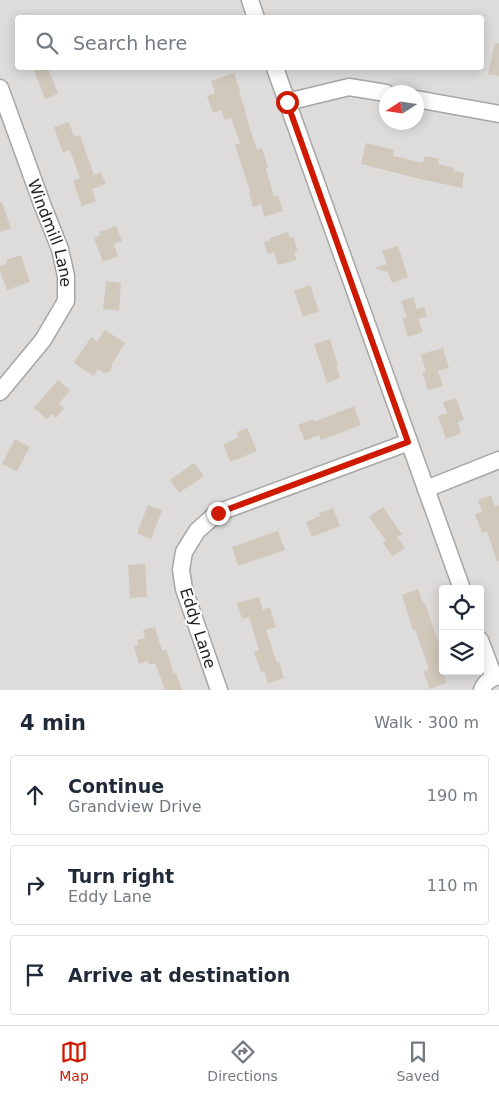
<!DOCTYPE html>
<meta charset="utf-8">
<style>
:root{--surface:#fff;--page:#f6f6f7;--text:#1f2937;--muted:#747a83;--line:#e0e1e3;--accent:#cd1a00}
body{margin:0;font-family:"DejaVu Sans",sans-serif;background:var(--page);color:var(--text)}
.controls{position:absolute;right:15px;bottom:15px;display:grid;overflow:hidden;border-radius:5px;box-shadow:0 2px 12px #0003}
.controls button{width:45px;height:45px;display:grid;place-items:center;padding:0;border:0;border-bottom:1px solid var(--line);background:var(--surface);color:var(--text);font:25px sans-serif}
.compass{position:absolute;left:379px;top:85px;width:45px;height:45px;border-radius:50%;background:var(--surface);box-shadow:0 2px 12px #0003;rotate:258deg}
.stop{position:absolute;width:15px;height:15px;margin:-11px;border:4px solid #cd1a00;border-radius:50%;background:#fff}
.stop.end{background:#cd1a00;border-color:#fff;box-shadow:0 1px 5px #0008}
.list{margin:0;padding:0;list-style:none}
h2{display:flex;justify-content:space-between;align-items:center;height:65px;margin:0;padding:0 20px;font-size:21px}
h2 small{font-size:16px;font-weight:400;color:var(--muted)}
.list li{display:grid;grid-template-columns:32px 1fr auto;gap:15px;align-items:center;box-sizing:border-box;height:80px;margin:0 10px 10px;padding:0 10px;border:1px solid var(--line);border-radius:5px}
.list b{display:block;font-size:19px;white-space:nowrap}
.list p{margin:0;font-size:16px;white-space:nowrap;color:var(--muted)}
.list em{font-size:16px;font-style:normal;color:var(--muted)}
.icon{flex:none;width:28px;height:28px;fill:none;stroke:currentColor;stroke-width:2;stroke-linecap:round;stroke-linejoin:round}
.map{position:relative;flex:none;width:499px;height:690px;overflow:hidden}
.search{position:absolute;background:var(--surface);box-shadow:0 2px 12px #0003;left:15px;right:15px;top:15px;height:55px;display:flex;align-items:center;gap:12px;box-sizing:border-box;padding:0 18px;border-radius:5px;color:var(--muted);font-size:19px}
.sheet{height:335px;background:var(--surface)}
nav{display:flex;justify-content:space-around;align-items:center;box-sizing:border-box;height:70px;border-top:1px solid var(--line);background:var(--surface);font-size:14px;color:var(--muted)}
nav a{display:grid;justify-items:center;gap:2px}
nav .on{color:var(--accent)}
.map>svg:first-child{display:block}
</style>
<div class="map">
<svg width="499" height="690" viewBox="0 0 499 690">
<rect width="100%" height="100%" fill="#f0eee4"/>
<path fill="#dddcdb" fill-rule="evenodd" d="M0 0H499V690H0ZM18 18H482V68H18ZM386 92H416V122H386ZM443 589H480V671H443Z"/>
<g fill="#d1c8bc">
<polygon points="495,43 499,43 499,76 488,74"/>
<polygon points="33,68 48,68 58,94 45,99"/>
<polygon points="234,73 240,90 239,91 246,113 245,113 257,150 262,148 268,167 266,168 274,197 278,196 283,211 264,217 261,204 253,207 249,192 250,191 235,145 240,143 231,118 225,120 221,110 213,113 207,96 215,93 211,81"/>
<polygon points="69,122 74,137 80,135 94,175 101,172 106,184 92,189 96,201 82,206 73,181 80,178 70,150 63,153 54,127"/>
<polygon points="366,143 394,150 393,156 423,163 425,156 439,159 438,164 454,168 454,171 464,173 462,188 420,179 361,164"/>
<polygon points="0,202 2,202 11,228 0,232"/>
<polygon points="116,226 122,241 114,244 118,256 103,262 94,238 100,235 99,232"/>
<polygon points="288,232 290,238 293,237 298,251 294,252 297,260 278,265 274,252 268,254 264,242 270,240 270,238"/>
<polygon points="398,246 408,277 392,283 388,272 374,268 387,264 382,251"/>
<polygon points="21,255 30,282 7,290 0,271 0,266 7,264 6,260"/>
<polygon points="106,281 121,283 119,311 103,309"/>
<polygon points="310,285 319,311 303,317 294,291"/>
<polygon points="413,297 417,309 424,307 427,316 418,319 423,332 408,337 402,318 407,317 401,301"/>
<polygon points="105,330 125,343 112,364 112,368 110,372 104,373 98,369 94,376 74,363 91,337 97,341"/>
<polygon points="330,339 338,365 336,365 340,378 327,383 314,344"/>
<polygon points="443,348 449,368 438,371 443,386 428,390 422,372 426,372 421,354"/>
<polygon points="58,380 70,390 59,404 64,408 56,418 51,414 47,419 34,408"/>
<polygon points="456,398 464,420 458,422 461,433 446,439 438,416 447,413 443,402"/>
<polygon points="354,406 361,425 321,440 319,435 305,441 298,425 313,419 314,422"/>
<polygon points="247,428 257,451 230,462 223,444 239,437 237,432"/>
<polygon points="15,439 30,447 17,471 2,464"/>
<polygon points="194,463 204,476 179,493 170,480"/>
<polygon points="491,495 495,507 499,505 499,561 497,561 487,531 482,533 475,514 482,512 478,500"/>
<polygon points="148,505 162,510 151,539 137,533"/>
<polygon points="383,507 402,534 397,537 405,548 392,556 383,543 386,541 369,517"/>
<polygon points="333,508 340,526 312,537 306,522 320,516 319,513"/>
<polygon points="278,531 285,550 238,566 232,547"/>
<polygon points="145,564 147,597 130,598 128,565"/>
<polygon points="418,589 423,603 425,603 443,656 443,672 446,683 430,689 423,671 429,669 415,629 413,630 402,595"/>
<polygon points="259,597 263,610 270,607 276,627 266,630 277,663 279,662 284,678 268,683 264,671 261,672 254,652 259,650 249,617 242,619 237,603"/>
<polygon points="155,627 162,651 166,649 174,674 176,673 182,690 165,690 155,663 149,665 148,661 139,664 134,646 138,645 137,640 145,638 143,630"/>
</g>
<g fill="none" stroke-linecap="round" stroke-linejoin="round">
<g stroke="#a6a6a6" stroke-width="19">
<g id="minor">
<polyline points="250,0 256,18"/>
<polyline points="275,68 462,589"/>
<path id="s1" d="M0 88 42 204 60 249 66 276V301L43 340 0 392"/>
<polyline points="416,99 499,114"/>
<polyline points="287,102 349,87 386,93"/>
<polyline points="426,489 499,460"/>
<polyline points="480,640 494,677"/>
<polyline points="219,690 184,589 181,570 184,552 197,531 217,513 409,442"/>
<path d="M482 690C485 682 490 678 499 676"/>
</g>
</g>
<use href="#minor" stroke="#fff" stroke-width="16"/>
</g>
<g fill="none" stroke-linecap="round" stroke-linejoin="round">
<polyline stroke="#cd1a00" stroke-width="6" points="218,513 408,442 287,102"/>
</g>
<g text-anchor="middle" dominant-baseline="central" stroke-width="4" stroke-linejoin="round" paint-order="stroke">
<g font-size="16" fill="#1f1f1f" stroke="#fff">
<text stroke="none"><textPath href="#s1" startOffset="154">Windmill Lane</textPath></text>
<text transform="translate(198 628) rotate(72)">Eddy Lane</text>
</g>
</g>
</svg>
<div class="controls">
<button><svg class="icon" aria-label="locate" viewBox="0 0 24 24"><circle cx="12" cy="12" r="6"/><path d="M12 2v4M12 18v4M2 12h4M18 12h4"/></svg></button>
<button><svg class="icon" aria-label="layers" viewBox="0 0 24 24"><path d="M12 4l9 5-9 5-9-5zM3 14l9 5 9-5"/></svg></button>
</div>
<svg class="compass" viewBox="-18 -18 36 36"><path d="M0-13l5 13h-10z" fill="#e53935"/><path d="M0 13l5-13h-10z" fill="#747a83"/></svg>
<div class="stop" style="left:287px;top:102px"></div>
<div class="stop end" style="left:218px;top:513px"></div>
<div class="search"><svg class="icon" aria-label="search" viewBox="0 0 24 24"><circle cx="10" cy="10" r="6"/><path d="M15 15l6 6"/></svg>Search here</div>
</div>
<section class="sheet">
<h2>4 min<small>Walk · 300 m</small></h2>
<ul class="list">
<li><svg class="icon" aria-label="ahead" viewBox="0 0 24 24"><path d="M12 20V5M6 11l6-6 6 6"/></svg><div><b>Continue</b><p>Grandview Drive</p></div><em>190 m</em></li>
<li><svg class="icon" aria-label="right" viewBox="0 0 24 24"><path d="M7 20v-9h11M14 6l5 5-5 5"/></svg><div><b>Turn right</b><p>Eddy Lane</p></div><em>110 m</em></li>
<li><svg class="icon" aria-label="arrive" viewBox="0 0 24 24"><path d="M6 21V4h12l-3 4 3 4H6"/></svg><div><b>Arrive at destination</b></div></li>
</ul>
</section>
<nav>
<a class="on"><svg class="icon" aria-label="map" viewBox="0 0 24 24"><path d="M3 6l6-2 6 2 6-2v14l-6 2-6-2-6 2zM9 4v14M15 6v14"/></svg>Map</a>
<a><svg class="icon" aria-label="directions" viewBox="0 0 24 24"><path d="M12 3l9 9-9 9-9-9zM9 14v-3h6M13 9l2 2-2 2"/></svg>Directions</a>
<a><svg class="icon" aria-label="saved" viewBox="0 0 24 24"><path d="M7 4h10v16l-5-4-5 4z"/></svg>Saved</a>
</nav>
